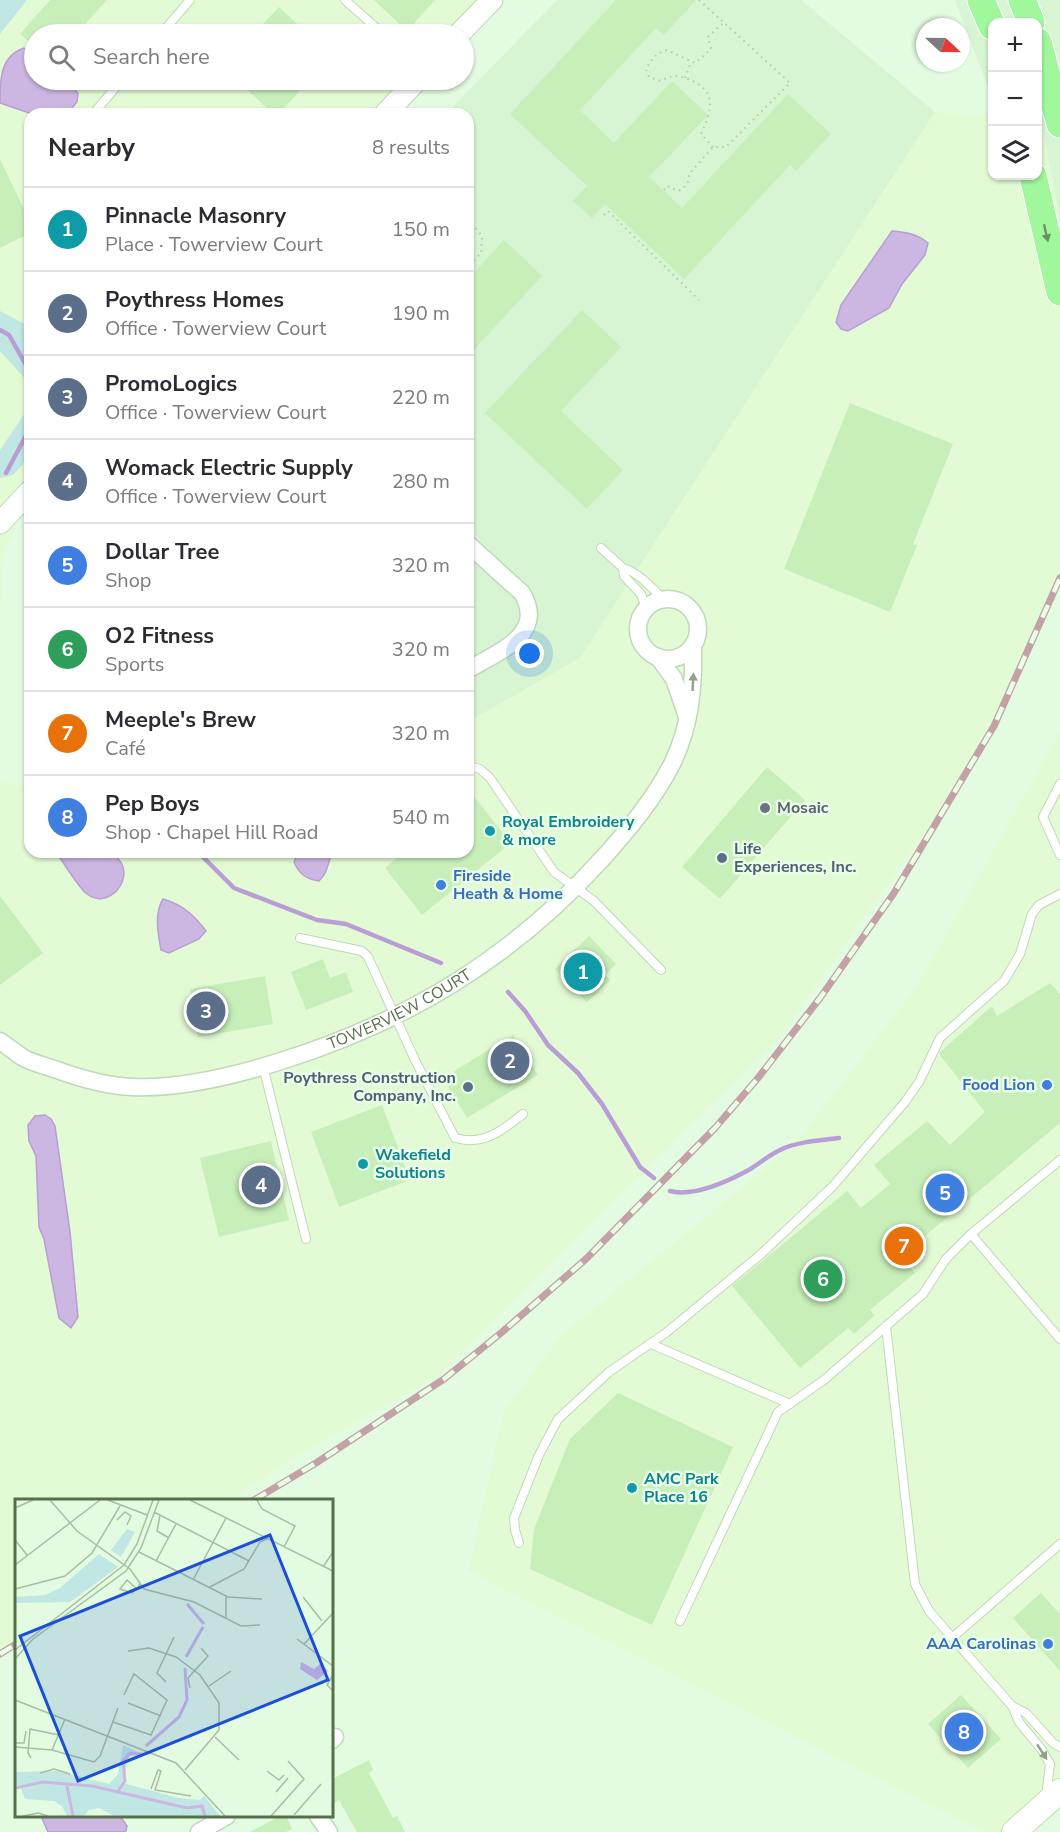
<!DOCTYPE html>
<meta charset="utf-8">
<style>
:root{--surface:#fff;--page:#f2f2f3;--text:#2b2b33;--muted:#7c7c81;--line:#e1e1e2;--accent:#577c3e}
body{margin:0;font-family:"Nunito Sans",sans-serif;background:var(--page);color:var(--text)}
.controls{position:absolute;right:18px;top:18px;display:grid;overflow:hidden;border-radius:12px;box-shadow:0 2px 4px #0004}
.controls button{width:54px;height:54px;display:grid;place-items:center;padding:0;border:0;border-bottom:2px solid var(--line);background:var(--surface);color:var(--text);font:30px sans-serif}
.compass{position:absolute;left:916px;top:18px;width:54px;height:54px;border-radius:50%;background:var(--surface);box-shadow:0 2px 4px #0004;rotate:112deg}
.you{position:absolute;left:530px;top:654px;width:21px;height:21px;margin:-15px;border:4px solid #fff;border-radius:50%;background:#1a73e8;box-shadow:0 0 0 9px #1a73e833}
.badge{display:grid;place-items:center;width:39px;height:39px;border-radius:50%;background:var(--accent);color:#fff;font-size:20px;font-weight:700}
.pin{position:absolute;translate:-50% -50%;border:3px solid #fff;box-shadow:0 2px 6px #0006}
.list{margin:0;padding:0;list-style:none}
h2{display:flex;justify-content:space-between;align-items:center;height:78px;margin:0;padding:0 24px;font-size:26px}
h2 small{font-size:20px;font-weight:400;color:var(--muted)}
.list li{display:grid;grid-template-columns:39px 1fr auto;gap:18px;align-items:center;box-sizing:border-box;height:84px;padding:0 24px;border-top:2px solid var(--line)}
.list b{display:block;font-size:22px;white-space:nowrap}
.list p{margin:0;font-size:20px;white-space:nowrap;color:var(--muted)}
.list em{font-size:20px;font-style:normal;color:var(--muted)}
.icon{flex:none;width:33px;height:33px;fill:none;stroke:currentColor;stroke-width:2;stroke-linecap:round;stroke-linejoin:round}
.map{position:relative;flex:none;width:1060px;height:1832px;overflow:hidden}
.search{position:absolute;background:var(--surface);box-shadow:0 2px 4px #0004;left:24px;top:24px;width:450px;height:66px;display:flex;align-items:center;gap:15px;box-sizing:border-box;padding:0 21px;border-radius:33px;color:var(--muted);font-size:22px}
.panel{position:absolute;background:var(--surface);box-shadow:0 2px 4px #0004;left:24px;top:108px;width:450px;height:750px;border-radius:18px}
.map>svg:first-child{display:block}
</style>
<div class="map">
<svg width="1060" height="1832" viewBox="0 0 1060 1832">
<rect width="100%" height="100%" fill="#e3fbe1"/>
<g fill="#d7f4d3">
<polygon points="557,0 801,0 935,112 580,658 468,722 468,114 446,114"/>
<polygon points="955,0 1060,0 1060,380 1038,176 1038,22 992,22 992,97"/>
</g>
<g fill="#e3fbd5">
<polygon points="0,0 477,0 446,34 34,34 34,80 404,80 373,114 30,114 30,488 15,504 14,537 4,548 0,625"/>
<polygon points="1038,105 1060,217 1060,588 981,753 780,1037 440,1375 294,1458 229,1500 16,1500 16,1640 0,1651 0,780 30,790 30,852 208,852 230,859 243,852 468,852 468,722 580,658 935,112 992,117 992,176 1038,176"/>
<polygon points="1060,732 1060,1791 1014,1832 983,1832 468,1571 504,1411 561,1335 796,1143 917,986"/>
</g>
<g fill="#c1e7e4">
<polygon points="0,0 27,0 0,34"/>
<polygon points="0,311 30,327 30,388 29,383 0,351"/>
<polygon points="30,402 30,456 13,475 0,478 0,450 27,410"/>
</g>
<g fill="#ccb7e3" stroke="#b89ed4" stroke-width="1.5">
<path d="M24 48 34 56V80H63L78 93 77 102 67 114H32L0 103C0 80 0 56 24 48Z"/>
<path d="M892 231C906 232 917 234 928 243L925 255 902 284 889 308 848 331 841 329 836 322 841 305Z"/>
<path d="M56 852H108C144 868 111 913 87 894 78 887 64 863 56 852Z"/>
<path d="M298 852H333C326 864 330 870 319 881 306 879 299 874 294 862Z"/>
<path d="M163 899C183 905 194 915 206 931L199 939 169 953 161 950C158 933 154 914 163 899Z"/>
<polygon points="45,1115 51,1119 55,1126 70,1232 78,1317 71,1328 59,1318 44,1239 39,1227 36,1156 29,1141 28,1125 35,1116"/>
<polygon points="41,1816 120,1816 127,1826 126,1831 122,1832 48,1832"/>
</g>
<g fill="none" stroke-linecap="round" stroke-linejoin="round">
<g stroke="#b89ed4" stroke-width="4.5">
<polyline points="0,330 9,335 30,372"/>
<polyline points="6,473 30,428"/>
<polyline points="198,852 234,888 317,920 346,924 441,963"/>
<polyline points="508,992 525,1011 548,1045 578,1073 602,1104 640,1167 654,1178"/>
<path d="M670 1191C693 1197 724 1183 745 1172 757 1166 767 1156 780 1150 796 1142 820 1140 839 1138"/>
</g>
</g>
<g fill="#c8efba">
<polygon points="50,0 107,0 76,34 34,34 34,46 20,34"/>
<polygon points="374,0 435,0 407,31"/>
<polygon points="616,0 696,0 664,35 656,28 580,110 614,143 672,81 708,115 649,177 682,208 788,94 831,134 796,171 790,165 684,279 605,204 592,218 573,201 587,186 510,114"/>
<polygon points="279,7 308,34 254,34"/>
<polygon points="237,80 310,80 278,114 273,114"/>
<polygon points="0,159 30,222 30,233 0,248"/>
<polygon points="504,240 542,276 468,356 468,279"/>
<polygon points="582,310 621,347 561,411 623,470 587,509 485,413"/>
<polygon points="850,403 953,444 913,544 917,545 890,612 784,569"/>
<polygon points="767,767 805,800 720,899 682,867"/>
<polygon points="468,789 511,843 422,915 385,868 404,852 468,852"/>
<polygon points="0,896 43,953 0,985"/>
<polygon points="589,936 616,964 605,975 610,980 587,1002 555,969"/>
<polygon points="323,959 330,978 346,972 353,992 306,1010 291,972"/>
<polygon points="265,976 273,1024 198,1037 190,989"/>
<polygon points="1050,983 1060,994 1060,1123 901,1256 915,1273 870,1310 875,1315 854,1334 848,1328 800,1368 732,1286 847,1191 861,1208 890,1184 874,1165 927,1121 950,1145 985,1112 939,1054 940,1052 992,1006 997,1016"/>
<polygon points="513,1035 538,1075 467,1118 443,1078"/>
<polygon points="382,1105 410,1180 339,1207 311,1132"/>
<polygon points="271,1141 289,1220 219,1237 200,1158"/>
<polygon points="618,1393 733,1447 652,1625 530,1569 534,1529 570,1439"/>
<polygon points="1041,1593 1060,1614 1060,1671 1013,1618"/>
<polygon points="961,1695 1001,1739 968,1768 928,1724"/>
<polygon points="369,1760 373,1770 369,1773 393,1818 397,1816 405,1832 357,1832 339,1800 332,1805 332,1779"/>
<polygon points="282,1815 286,1815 292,1829 286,1832 250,1832"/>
</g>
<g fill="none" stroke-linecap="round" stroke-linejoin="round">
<g stroke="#bfd9b9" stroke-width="10">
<g id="service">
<polyline points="345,0 383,34"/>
<polyline points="161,34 190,0"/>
<polyline points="93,114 122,80"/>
<polyline points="601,548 623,568"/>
<path d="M646 608 641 594 624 576 623 568C638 572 652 588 663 599"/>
<polyline points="468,766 480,769 490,778 554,872 594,901 661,970"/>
<polyline points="1060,784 1043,817 1060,855"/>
<path d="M300 938 362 951 368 957 415 1060 455 1138C484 1146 501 1131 523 1114"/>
<polyline points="263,1066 306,1239"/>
<polyline points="971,1234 1060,1339"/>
<polyline points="886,1326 915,1584 929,1611 1012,1706 1019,1722 1042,1750 1050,1764 1046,1796"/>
<polyline points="651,1344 790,1404"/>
<polyline points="519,1543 515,1530 514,1518 539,1455 558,1419 609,1372 667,1332 760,1255 833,1186 905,1102 919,1082 940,1038 1004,981 1020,954 1032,914 1039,905 1060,894"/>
<polyline points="680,1621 778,1412 824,1380 923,1294 946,1259 971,1234 1060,1160"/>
<polyline points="953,1637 1060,1544"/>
<polyline points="1012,1706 1026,1713 1053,1743 1060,1747"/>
</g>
</g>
<g stroke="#bfd9b9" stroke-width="19">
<g id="minor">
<path d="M468 544 522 593C547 635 497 652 468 670"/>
<circle cx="668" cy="629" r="30"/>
<polyline points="658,657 674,679 687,717"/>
<path id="s1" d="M0 1041C7 1046 15 1052 22 1057 32 1063 46 1066 57 1070 82 1079 107 1086 133 1087 181 1089 233 1076 278 1062 407 1022 511 959 602 859 629 829 655 798 673 762 691 724 694 686 693 645"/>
<polyline points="332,1740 335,1737"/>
<polyline points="318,1816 329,1832"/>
<polyline points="199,1832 227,1816"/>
</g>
</g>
<g stroke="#bfd9b9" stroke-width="23">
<g id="tertiary">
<polyline points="459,34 492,0"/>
<polyline points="385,114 417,80"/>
<polyline points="0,523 30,491"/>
</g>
</g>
<g stroke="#c2e0b9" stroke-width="26">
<polyline id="secondary" points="1014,1832 1060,1791"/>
</g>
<g stroke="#fff" stroke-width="29">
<g id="primary">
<polyline points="981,0 992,26"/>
<polyline points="1022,0 1031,22"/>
<polyline points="1038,42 1060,124"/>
<polyline points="1033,176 1060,292"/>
</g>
</g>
<g stroke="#add39e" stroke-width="2" stroke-dasharray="1.5 4.5" stroke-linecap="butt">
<polyline points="685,78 691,62"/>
<path d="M713 147 701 134C712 111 718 90 688 79 677 75 671 75 661 81L649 77 646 69C652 59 656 53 667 50L695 63 711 49 708 37 723 23"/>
<path d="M664 190 667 186 678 191C686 187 689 183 689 174L713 147H726L790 83 699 0"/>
<polyline points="604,215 608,211 699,300"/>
<polyline points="468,219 482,236 481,253 468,267"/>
</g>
<use href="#service" stroke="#fff" stroke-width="8"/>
<use href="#minor" stroke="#fff" stroke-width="16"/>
<use href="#tertiary" stroke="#fff" stroke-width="21"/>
<use href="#secondary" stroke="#fff" stroke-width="24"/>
<use href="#primary" stroke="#a0f79c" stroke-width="27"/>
<g stroke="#c3a1a6" stroke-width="7">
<g id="rail">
<polyline points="254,1500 316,1463 444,1379 501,1333 586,1259 715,1128 758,1078 820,998 894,893 994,726 1060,578"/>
<polyline points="0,1654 16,1644"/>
</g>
</g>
<use href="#rail" stroke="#e8fee7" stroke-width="4.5" stroke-dasharray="14" stroke-linecap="butt"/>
</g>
<defs><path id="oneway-solid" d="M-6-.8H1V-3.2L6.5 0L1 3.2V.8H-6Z" transform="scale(1.5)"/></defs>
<use fill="#68925e" href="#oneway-solid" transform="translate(1046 233) rotate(77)"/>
<g fill="#91a289">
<use href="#oneway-solid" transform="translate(693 682) rotate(-87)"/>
<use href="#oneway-solid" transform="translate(1042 1752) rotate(57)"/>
</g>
<circle fill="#6b7280" stroke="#e8fee7" stroke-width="2" cx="765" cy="808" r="6"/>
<g fill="#0f9aa8" stroke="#e8fee7" stroke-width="2">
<circle cx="490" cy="831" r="6"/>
<circle cx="363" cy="1164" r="6"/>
<circle cx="632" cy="1488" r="6"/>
</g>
<g fill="#5c6f8a" stroke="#e8fee7" stroke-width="2">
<circle cx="722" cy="858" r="6"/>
<circle cx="468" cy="1087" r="6"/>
</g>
<g fill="#3f7fe0" stroke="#e8fee7" stroke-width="2">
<circle cx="441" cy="885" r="6"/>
<circle cx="1047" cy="1085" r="6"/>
<circle cx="1048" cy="1644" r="6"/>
</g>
<g text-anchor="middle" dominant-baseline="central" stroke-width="5" stroke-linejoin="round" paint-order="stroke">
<g font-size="16" font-weight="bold" fill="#5b616d" stroke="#e8fee7" text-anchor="start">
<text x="777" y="808">Mosaic</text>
</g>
<g font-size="16" font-weight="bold" fill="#0d838f" stroke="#e8fee7" text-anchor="start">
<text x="502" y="822">Royal Embroidery<tspan x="502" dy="18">&amp; more</tspan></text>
<text x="375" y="1155">Wakefield<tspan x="375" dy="18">Solutions</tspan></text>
<text x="644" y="1479">AMC Park<tspan x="644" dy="18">Place 16</tspan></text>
</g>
<g font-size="16" font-weight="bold" fill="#4e5e75" stroke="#e8fee7" text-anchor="start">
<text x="734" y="849">Life<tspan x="734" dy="18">Experiences, Inc.</tspan></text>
<text x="456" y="1078" text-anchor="end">Poythress Construction<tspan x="456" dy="18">Company, Inc.</tspan></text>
</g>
<g font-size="16" font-weight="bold" fill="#366cbe" stroke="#e8fee7" text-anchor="end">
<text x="453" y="876" text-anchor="start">Fireside<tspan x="453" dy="18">Heath &amp; Home</tspan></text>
<text x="1035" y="1085">Food Lion</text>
<text x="1036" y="1644">AAA Carolinas</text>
</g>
<g font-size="16" fill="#56704a" stroke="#e8fee7">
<text stroke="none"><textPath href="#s1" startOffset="423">TOWERVIEW COURT</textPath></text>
</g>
</g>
<g transform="translate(15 1499)">
<rect width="318" height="318" fill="#e3fbe1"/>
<path d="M112 30 120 33 106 58 96 51ZM84 55 103 68 55 103 0 104V98L30 96 45 89ZM108 246 129 256 114 257 108 284 164 299 185 301 189 297 205 317H99L84 309 74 311 69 317H52L47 307 39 302 10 300 6 289 36 282 0 287V273L42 272 94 285 103 275Z" fill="#c1e7e4"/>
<path d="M286 163 299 170 306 164 313 172 302 181 285 170Z" fill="#ccb7e3"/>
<path fill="none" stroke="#ccb7e3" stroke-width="3" d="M172 105 189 125M171 158 188 128M131 247 164 218 172 201 170 169M52 287 58 317M0 289 28 283 77 287 172 309 187 307 190 317M103 292 110 282 108 262 115 254 127 255"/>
<path fill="none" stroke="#a7bfa0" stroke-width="1.5" d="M35 1 62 32 115 70 129 90 179 103 226 127 245 126M93 1 132 16M175 1 318 72M242 1 247 10 280 27 269 48M0 9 18 1M139 13 234 62M145 16 142 32 154 39M102 21 110 13 116 17 112 26M0 41 12 56M124 53 213 98 247 100M141 62 161 25M0 66 85 1M308 68 318 53M178 81 211 19M195 88 229 70 245 43 252 40M0 90 50 77 77 54 105 7M122 90 117 94 105 90 112 81 122 90 125 85M288 98 307 122M211 119V97M282 140 318 167M289 145 318 114M0 151 109 66 122 45 138 1M113 152 134 149 161 158 185 176 204 204V231L170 271M0 160 18 140 111 72 126 49 144 1M318 176 312 186 318 192M151 183 142 174 159 138M194 187 216 172M175 189 173 179 193 157 186 149M0 201 161 264 210 317M113 204 146 217M98 223 136 236 152 201 119 175 109 196M200 238 224 261M0 244H9L11 232M0 248 37 251 79 263 85 257 103 209M37 251 50 220M16 259 13 254 15 230 44 236M252 272 264 281 269 276M25 274 39 270 55 275M136 290 143 271 146 272 140 291 176 297M261 293 273 279M279 316 306 285M8 317 23 314 33 317M256 317 289 280 273 262"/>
<path fill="#1d4ed8" fill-opacity="0.15" stroke="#1d4ed8" stroke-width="3" d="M255 36 313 181 63 282 5 137Z"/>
<rect width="318" height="318" fill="none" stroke="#56704a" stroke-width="3"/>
</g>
</svg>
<div class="controls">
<button>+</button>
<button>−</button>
<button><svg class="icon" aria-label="layers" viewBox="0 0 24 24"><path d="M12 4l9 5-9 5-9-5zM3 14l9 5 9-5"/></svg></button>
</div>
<svg class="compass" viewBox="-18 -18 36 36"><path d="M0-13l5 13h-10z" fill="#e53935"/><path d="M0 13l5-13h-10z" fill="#7c7c81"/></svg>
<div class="you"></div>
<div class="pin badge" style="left:583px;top:972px;background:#0f9aa8">1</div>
<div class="pin badge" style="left:510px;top:1061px;background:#5c6f8a">2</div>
<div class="pin badge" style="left:206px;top:1011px;background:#5c6f8a">3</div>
<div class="pin badge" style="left:261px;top:1185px;background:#5c6f8a">4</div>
<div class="pin badge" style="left:945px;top:1193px;background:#3f7fe0">5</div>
<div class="pin badge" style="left:823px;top:1279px;background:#2e9e5b">6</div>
<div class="pin badge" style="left:904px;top:1246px;background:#e8710a">7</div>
<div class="pin badge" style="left:964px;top:1732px;background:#3f7fe0">8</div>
<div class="search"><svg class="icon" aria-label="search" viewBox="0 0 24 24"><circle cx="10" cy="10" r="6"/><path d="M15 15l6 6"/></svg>Search here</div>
<section class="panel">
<h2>Nearby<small>8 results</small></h2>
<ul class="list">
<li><span class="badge" style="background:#0f9aa8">1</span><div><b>Pinnacle Masonry</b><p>Place · Towerview Court</p></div><em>150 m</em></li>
<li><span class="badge" style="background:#5c6f8a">2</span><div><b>Poythress Homes</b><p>Office · Towerview Court</p></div><em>190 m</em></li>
<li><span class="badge" style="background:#5c6f8a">3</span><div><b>PromoLogics</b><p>Office · Towerview Court</p></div><em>220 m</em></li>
<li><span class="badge" style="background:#5c6f8a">4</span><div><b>Womack Electric Supply</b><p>Office · Towerview Court</p></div><em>280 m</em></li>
<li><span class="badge" style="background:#3f7fe0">5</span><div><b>Dollar Tree</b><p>Shop</p></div><em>320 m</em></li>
<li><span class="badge" style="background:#2e9e5b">6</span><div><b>O2 Fitness</b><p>Sports</p></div><em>320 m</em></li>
<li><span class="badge" style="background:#e8710a">7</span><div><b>Meeple's Brew</b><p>Café</p></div><em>320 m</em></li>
<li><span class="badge" style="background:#3f7fe0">8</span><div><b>Pep Boys</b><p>Shop · Chapel Hill Road</p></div><em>540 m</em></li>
</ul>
</section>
</div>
